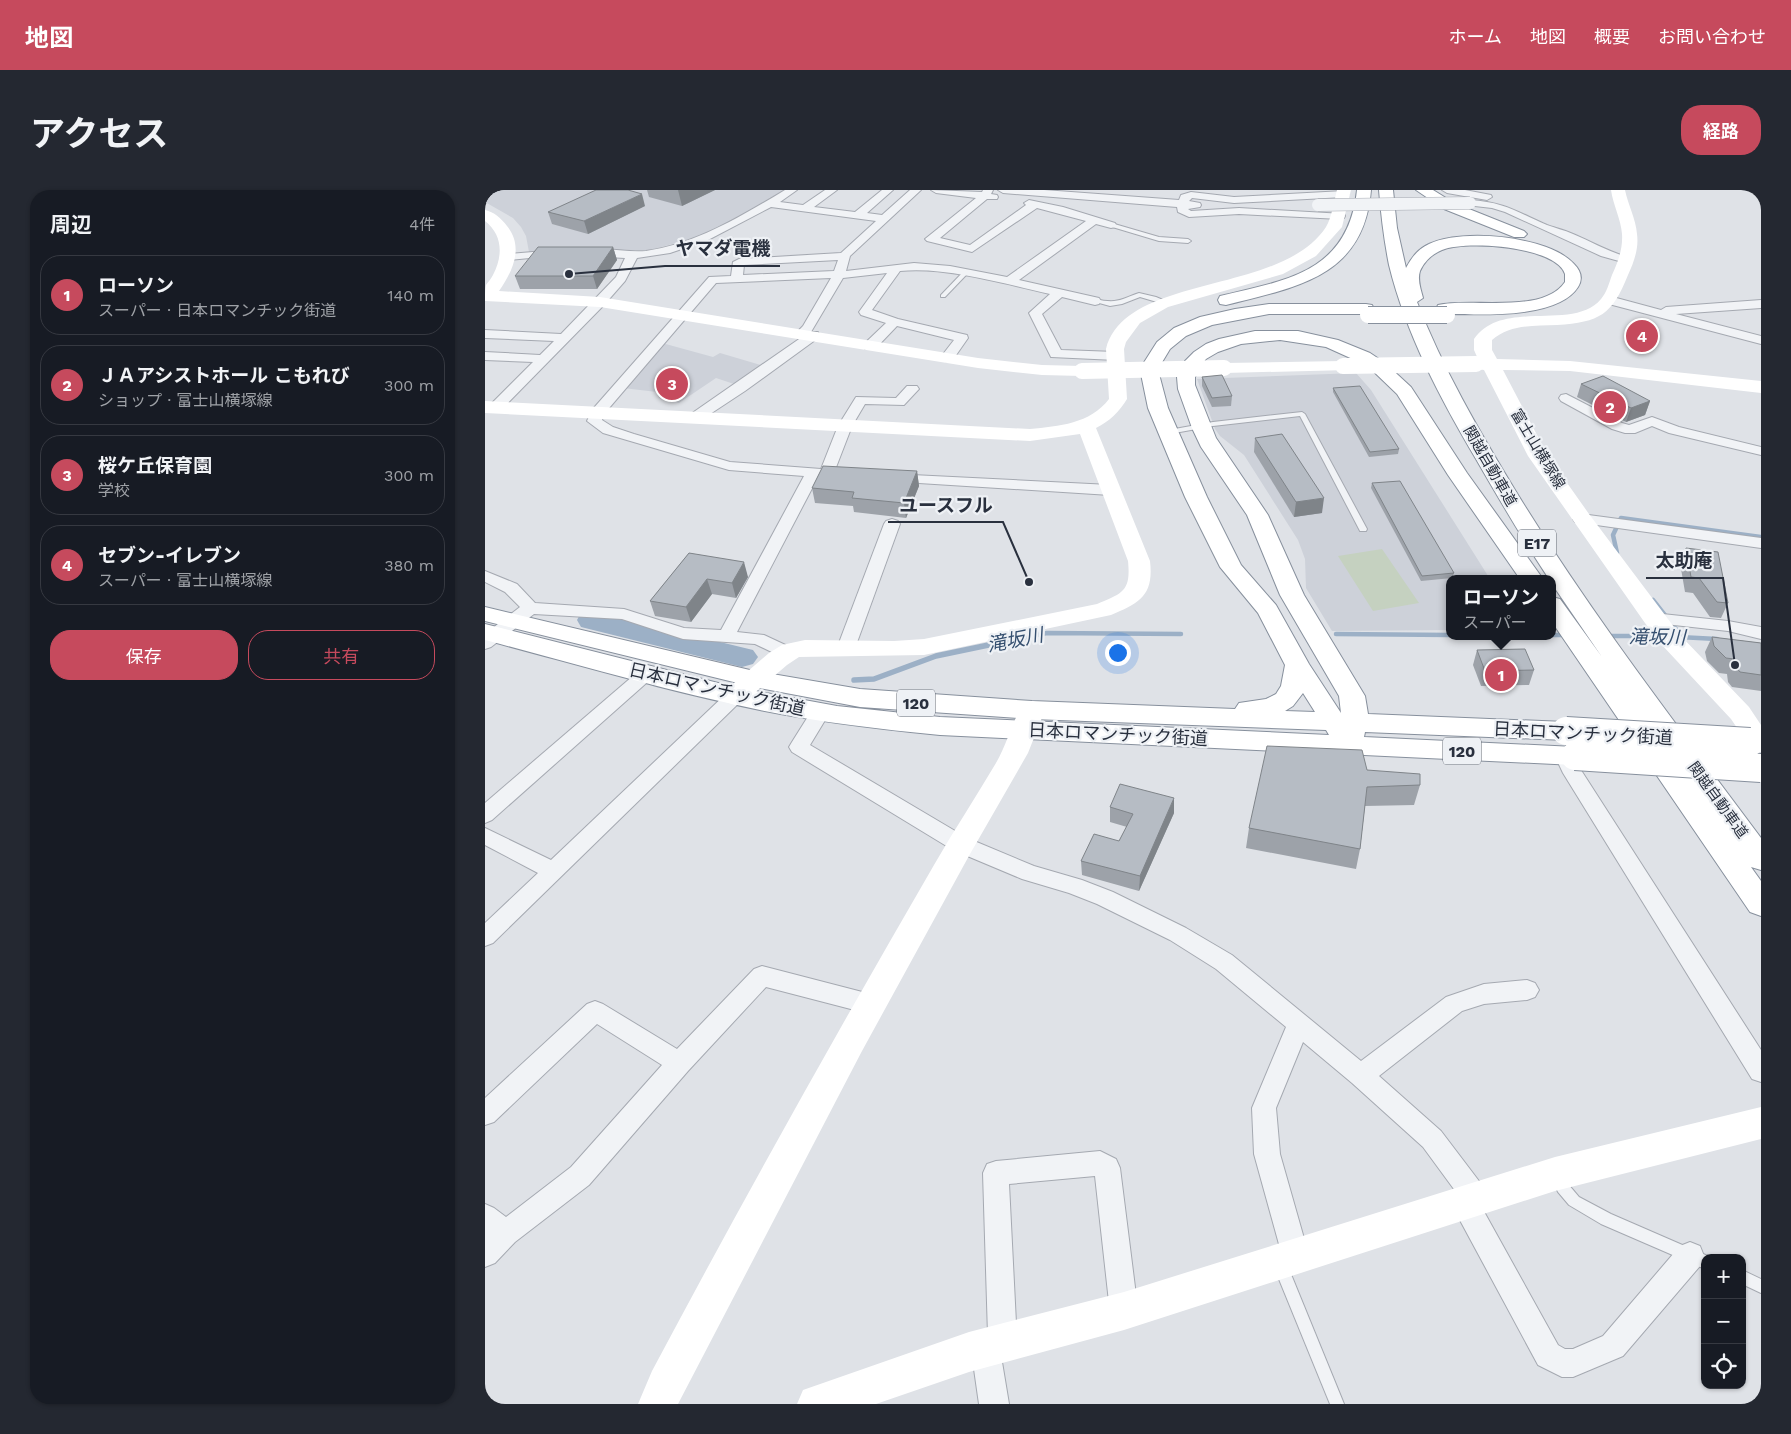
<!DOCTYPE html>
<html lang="ja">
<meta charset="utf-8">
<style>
:root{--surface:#171b24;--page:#242831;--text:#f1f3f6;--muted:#9ea1a6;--line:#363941;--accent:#c64a5d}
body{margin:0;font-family:"Work Sans","Noto Sans JP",sans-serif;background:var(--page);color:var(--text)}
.controls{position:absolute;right:15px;bottom:15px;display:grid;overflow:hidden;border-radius:10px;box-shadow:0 1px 4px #0004}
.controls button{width:45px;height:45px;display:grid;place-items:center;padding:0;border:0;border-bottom:1px solid var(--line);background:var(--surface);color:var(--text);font:25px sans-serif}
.you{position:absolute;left:632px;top:462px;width:18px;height:18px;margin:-12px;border:4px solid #fff;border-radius:50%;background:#1a73e8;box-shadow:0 0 0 8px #1a73e833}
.badge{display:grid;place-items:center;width:32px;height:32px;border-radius:50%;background:var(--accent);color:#fff;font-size:16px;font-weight:700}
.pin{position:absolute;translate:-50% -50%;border:2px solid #fff;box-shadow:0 1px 5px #0006}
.popup{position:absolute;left:961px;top:385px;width:110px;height:65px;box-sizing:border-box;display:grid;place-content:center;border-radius:10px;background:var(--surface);filter:drop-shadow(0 1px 4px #0005);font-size:16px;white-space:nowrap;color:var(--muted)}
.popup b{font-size:19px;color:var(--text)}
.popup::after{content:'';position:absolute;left:50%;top:100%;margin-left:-10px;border:10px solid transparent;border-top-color:var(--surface)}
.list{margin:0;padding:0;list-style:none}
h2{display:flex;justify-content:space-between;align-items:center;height:65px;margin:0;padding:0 20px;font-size:21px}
h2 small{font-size:16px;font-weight:400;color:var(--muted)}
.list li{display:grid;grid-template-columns:32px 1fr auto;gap:15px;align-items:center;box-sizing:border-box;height:80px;margin:0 10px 10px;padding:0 10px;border:1px solid var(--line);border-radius:20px}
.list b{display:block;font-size:19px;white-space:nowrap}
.list p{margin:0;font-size:16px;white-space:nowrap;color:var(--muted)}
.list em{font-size:16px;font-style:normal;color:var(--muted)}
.actions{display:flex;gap:10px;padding:15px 20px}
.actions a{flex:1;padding:11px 0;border:1px solid var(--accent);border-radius:20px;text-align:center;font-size:18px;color:var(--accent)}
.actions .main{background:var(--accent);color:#fff}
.icon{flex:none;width:28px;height:28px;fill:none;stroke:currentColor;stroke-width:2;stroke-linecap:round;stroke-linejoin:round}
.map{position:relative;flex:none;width:1276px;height:1214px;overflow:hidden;border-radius:20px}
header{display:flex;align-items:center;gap:30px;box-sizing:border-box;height:70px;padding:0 25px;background:var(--accent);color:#fff}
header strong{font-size:24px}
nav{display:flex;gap:28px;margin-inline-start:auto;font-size:18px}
.intro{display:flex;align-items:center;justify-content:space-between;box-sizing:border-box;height:120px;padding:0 30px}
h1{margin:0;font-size:35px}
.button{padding:12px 22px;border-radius:20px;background:var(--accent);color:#fff;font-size:18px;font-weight:700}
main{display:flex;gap:30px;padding:0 30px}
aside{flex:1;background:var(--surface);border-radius:20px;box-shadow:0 1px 4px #0004}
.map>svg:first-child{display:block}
</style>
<header>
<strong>地図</strong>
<nav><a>ホーム</a><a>地図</a><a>概要</a><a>お問い合わせ</a></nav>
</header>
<div class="intro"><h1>アクセス</h1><a class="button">経路</a></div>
<main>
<aside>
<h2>周辺<small>4件</small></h2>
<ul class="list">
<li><span class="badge">1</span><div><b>ローソン</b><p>スーパー · 日本ロマンチック街道</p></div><em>140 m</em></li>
<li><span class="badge">2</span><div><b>ＪＡアシストホール こもれび</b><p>ショップ · 富士山横塚線</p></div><em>300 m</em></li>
<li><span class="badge">3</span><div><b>桜ケ丘保育園</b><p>学校</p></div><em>300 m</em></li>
<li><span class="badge">4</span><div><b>セブン-イレブン</b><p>スーパー · 富士山横塚線</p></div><em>380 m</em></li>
</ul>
<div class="actions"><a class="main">保存</a><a>共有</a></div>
</aside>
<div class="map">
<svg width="1276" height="1214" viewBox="0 0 1276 1214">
<rect width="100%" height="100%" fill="#dfe2e7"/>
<g fill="#cdd1d9">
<polygon points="0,0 300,0 236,37 213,47 165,60 82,60 47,63 44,62 41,46 36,37 28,28 0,12"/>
<polygon points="177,153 228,167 235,163 282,177 255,196 231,188 194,213 174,208 172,202 138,198"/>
<polygon points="871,183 886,200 1005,389 965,389 965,440 847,441 821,398 820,369 813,350 759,265 735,246 730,239 712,189"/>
</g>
<polygon fill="#c5d1c0" points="897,359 934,413 888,421 853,366"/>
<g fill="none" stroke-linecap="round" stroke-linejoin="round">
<g stroke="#9cb0c6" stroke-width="4.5">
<polyline points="1132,363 1128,345 1136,328 1276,347"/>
<polyline points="1168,410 1197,447"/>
<polyline points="851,444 965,445"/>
<polyline points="1067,445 1082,445"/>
<polyline points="1121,446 1177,446"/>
<polyline points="1194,447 1232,449"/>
<polyline points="512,453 562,443 696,444"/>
</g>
<polyline stroke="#9cb0c6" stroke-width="5.5" points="369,490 389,489 451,466 518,452"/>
<polygon fill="#9cb0c6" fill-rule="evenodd" points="107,421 268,460 273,467 268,474 257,477 96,437 92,430 96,423"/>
<g stroke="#a5a9b1" stroke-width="2">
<g id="lane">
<polygon points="626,33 674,47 703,49 706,51 703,53 674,51 624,36 623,35"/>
<polygon points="479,81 484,82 460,107 456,107 456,105"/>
<path d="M654 103 671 107 685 113 682 115 655 107 637 114 625 116 607 111 610 109C632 114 634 110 654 103Z"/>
<polygon points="817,222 820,224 882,339 881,341 875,341 874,339 815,226 728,236 684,244 680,242 684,240 728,232"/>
<polygon points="1072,981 1077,983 1083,994 1094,1007 1126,1024 1225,1067 1220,1068 1220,1079 1116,1034 1084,1015 1073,1002 1066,987 1067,983"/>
<polygon points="796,1070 801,1072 859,1214 845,1214 789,1077 791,1072"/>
<polygon points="1257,1080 1276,1089 1276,1103 1257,1094"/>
</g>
</g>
<g stroke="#a5a9b1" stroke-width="2">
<g id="street">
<path d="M300 0H312L295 12 318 15 340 0H352L329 17 370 22 397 0H408L382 23 397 25 425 0H436L365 66 361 81 429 73 465 76 522 87 601 31 552 18 487 62 442 51 440 49 491 8 451 3 446 0 497 2 498 0H508L506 4 512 5 513 7 512 9H502L455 48 485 55 541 15 539 13 544 10 578 17 630 33 631 35 630 37 626 38 611 34 534 90 614 108 616 111 614 114 610 115 577 107 557 124 576 160 631 162 638 166 631 170 566 167 544 123 565 104C521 94 459 76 415 81L387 120 413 129 482 145 483 148 467 171 462 172 455 168 469 150 412 136 390 159H380L379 156 380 153 401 133 376 125 374 122 402 83 358 88 326 142H333L334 145 333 148 260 201 213 232H203L201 229 203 226 317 147 311 143 318 136 346 88 231 93 119 224 117 230 128 237 149 244 245 272 336 279 353 236 371 207 411 208 422 196H432L434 199 419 215 380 214 367 236 350 280 365 282 367 285 365 288 333 287 252 442 279 445 309 459 312 463 309 467 303 469 297 467 270 454 198 449 137 429 49 424 6 457 0 459V444L35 417 20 402 0 392V381L32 394 50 413 139 419 199 438 236 440 319 286 244 280 118 243 102 231 107 220 224 87 246 86 248 72 254 69 356 63 391 31 286 17 223 50 185 63 152 68 140 91 119 115 15 221 10 222 3 218 5 215 48 172 0 170V162L55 165 69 151 0 148V140L76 144 131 87 140 68 104 66 98 63 100 61C118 56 142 63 161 61 211 54 257 26 300 0ZM353 70 349 81 258 85 259 75Z"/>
<polygon points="513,0 559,0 694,10 696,5 706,2 749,7 859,1 864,4 859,7 749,13 707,8 704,11 715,13 716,15 715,17 703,19 706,21 754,18 859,24 860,26 859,28 855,29 754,24 704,27 693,22 692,17 518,3"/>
<polygon points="957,0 980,0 1006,5 1007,7 1002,10 962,3"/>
<path d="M985 10C1019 12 1032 22 1062 35 1070 38 1079 40 1088 44 1107 52 1124 62 1145 68L1147 70 1141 73 1116 66 1020 22 1007 18 981 15 980 13Z"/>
<polygon points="72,60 76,61 78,63 76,65 24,70 18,67 24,64"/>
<polygon points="1124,106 1176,120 1181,117 1276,110 1276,118 1191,124 1276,146 1276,154 1120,113 1118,110 1120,107"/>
<polygon points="1081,204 1137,233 1144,235 1167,227 1194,237 1276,257 1276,265 1184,243 1167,236 1150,243 1140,243 1127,239 1076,211 1074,208 1076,205"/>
<polygon points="407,284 625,295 630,297 633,300 630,303 625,305 402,291 400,288 402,285"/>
<polygon points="1096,324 1276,348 1276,358 1090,332 1088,329 1090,326"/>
<polygon points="407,329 413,331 415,334 370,458 367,462 361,464 355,462 352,458 399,334 401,331"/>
<polygon points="1168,423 1243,431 1276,437 1276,449 1243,441 1162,432 1159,428 1162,424"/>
<polygon points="161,478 167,480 170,484 167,488 7,630 0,633 0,613 155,480"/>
<polygon points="250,500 257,502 259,506 257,510 8,753 0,756 0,733 53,683 0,655 0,638 66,670 243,502"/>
<polygon points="336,516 343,517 345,522 325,555 482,648 549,676 597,690 628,702 701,738 747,765 876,871 961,807 999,794 1042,790 1050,793 1054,800 1050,807 1042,810 999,814 977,821 894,886 956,941 1000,999 1004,1008 1000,1017 997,1018 1073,1155 1080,1159 1088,1159 1118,1146 1195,1056 1205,1052 1215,1056 1219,1066 1215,1076 1138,1166 1088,1187 1077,1187 1053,1175 970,1021 966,1012 971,1002 938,957 867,893 818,852 791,918 795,964 824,1066 820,1076 810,1080 800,1076 769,964 767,918 801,837 731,779 685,750 612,714 584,703 537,689 468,660 307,562 304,557 307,552 329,517"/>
<polygon points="1080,559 1087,561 1094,577 1276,860 1276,892 1267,889 1078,583 1070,566 1073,561"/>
<polygon points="277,776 385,804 393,807 397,814 393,821 385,824 281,797 203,881 104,995 30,1052 10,1073 0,1077 0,1014 9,1018 21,1027 86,977 177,875 112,834 9,932 0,935 0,908 102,814 110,811 118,814 192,859 269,779"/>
<polygon points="615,961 631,969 635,978 653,1121 649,1131 639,1135 629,1131 625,1121 610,986 524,994 532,1153 528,1163 516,1166 524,1214 494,1214 486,1158 490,1148 500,1144 503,1145 498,983 502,974 511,971"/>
</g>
</g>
<g stroke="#87909d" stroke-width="2">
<g id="highway">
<path d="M872 0H886C879 87 812 97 741 115L735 114 733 110 735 106C803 90 863 82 872 0Z"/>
<path d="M894 0H908L912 38 921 78C927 67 933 59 944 54 977 38 1064 46 1089 74 1096 81 1098 89 1093 97 1072 130 993 124 959 124L953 123 951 119 953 115C985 107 1058 125 1080 92 1080 91 1080 85 1080 84 1071 56 980 50 957 60 947 64 939 72 935 81 932 90 936 100 938 108L932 112C958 179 993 239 1030 300 1104 421 1191 534 1276 648V680L1266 677 1276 691V726L1265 722 1067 432V407L1075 409 1117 467 1067 394V389H1064C1038 350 1014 309 991 269 955 208 921 144 904 75 899 50 896 25 894 0Z"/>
<polygon points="931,0 948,0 969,13 1039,41 1042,44 1039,47 1029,47 959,19"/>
<path d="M784 114H881L887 115 889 119 887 123 881 124H784L727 135 701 146 685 159 676 174 674 184 683 218 722 307 756 375 791 415 824 474 856 523 854 506 795 405 762 325 716 257 707 238 693 199 692 187 700 171 709 162 721 154 734 149 770 141H813L853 150 885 163 900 173 926 197 982 283 1058 389H1035L963 285 912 204 887 180 872 171 841 157 795 150 756 154 733 162 721 169 715 177 710 187V195L731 248 783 325 819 405 880 506 883 524 1081 532 1090 535 1094 541 1090 547 1081 550 880 542 879 547 1090 557 1099 559 1103 566 1099 573 1090 575 455 545C395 539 334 532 275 520 182 501 91 474 0 450V434L249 497 352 516 455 527 844 545 841 540 547 529 375 517 269 497 0 431V417L269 481 375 499 547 511 750 519 754 513 781 509 791 504 796 496 800 475 773 423 735 377 700 307 663 218 656 184 658 174 672 152 689 138 715 127 750 119ZM818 503 830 522 800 521 808 516Z"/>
</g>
</g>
<use href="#lane" fill="#f1f3f6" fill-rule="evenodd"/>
<use href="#street" fill="#f1f3f6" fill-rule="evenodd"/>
<g fill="#fff" fill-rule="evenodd">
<path d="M852 0H866L857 37 831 66 798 84 683 117 655 133 641 152 639 159 642 209C634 222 625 231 611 238L665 371C669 405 655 413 626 425L439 465 314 467 302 475 259 512 250 515 241 512 237 506 241 500 284 463 297 455 306 453 320 450 409 451 439 449 612 414C638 403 646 401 643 371L595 244 545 251 0 223V211L545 239C574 236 605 234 624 209L621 159C641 83 796 106 841 37 847 27 849 11 852 0Z"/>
<path d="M1126 0H1140C1143 15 1151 29 1152 44 1154 58 1149 72 1143 85 1127 125 1115 132 1072 135 1049 136 1025 134 1007 150V160L1012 169 1085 171 1276 191V203L1085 181 1018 180 1063 266 1104 324 1195 445 1264 517 1276 535V562L1267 560 1246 529 1177 455 1160 433 1043 266 999 180 985 178 982 174 985 170 993 169 989 160V149C1017 108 1089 142 1116 109 1122 102 1124 93 1127 85 1133 72 1138 59 1137 44 1136 29 1128 15 1126 0Z"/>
<path d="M0 20C9 22 16 28 22 36 39 57 28 81 14 101L115 107 493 168 557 175 597 176 603 177 606 181 603 185 597 186 557 185 493 178 115 117 0 111C0 106 0 99 1 95 3 92 6 89 8 85 18 66 18 45 0 31Z"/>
<polygon points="858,171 864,172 867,176 864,180 739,183 733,182 730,178 733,174 739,173"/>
<path d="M547 511 556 514 560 520 543 563 485 664 377 861 193 1214H153L167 1181C258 1010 352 842 449 675 469 640 491 607 511 573 522 554 527 532 538 514Z"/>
<polygon points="1276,917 1276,949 1070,1001 639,1140 484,1182 391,1214 312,1214 318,1200 484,1142 639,1102 1070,967"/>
</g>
<use href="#highway" fill="#fff" fill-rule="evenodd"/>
<g stroke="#a5a9b1" stroke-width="13" stroke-linecap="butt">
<polyline id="street-bridge" points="833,15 985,13"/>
</g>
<g stroke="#87909d" stroke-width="18" stroke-linecap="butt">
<polyline id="highway-bridge-far1" points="883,125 962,125"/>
</g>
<g stroke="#87909d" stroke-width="30" stroke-linecap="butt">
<g id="highway-bridge">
<polyline points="1081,541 1265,552"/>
<polyline points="1090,566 1276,578"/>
</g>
</g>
<use href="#street-bridge" stroke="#f1f3f6" stroke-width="12"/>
<g stroke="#fff" stroke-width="16">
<polyline points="858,176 991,174"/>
<polyline points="597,181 739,178"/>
</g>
<use href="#highway-bridge-far1" stroke="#fff" stroke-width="16"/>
<use href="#highway-bridge" stroke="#fff" stroke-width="28"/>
</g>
<g fill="#9da2a9">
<polygon points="162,0 230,0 197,16 164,7"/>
<polygon points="160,16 103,44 67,34 63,22"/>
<polygon points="128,57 132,70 112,99 35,99 30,86"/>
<polygon points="717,187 747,206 746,216 727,217 717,196"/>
<polygon points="1096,194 1165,211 1160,225 1141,232 1092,207"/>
<polygon points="848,198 914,259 913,264 884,267 848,202"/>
<polygon points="770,248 837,323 809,327 769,262"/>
<polygon points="432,281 434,296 421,328 369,322 368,316 330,313 327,298"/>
<polygon points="887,293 969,383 967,388 936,391 886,298"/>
<polygon points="1201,358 1243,413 1236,428 1225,427 1208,403 1200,402 1195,373"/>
<polygon points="204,363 263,387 251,408 227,404 206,432 170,426 165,411"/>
<polygon points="1227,447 1276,453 1276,501 1247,497 1243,492 1242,484 1234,483 1222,471 1220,462"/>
<polygon points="992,460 1049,480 1044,495 996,496 988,475"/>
<polygon points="882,580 935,595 929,615 880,616 875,659 871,679 761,658 764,638"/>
<polygon points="625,617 689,623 654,701 597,685 596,671 634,651 642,637 625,632"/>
</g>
<g fill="#7f8489">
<polygon points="193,0 230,0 197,16"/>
<polygon points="157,4 160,16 103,44 99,31"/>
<polygon points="128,57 132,70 112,99 108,86"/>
<polygon points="1165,211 1160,225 1141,232 1146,218"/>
<polygon points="432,281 434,296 421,328 419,313"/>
<polygon points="839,308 837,323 809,327 811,312"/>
<polygon points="259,372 263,387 251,408 247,393"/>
<polygon points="222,389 227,404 206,432 201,417"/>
<polygon points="689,608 689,623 654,701 655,686"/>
</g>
<g fill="#b6bcc4" stroke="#7f8489">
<polygon points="111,0 143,0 157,4 99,31 63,22"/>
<polygon points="53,57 128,57 108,86 30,86"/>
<polygon points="737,185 747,206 727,208 717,187"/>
<polygon points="1118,186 1165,211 1146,218 1096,194"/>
<polygon points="875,196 914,259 885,262 848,198"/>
<polygon points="797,244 839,308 811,312 770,248"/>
<polygon points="338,276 432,281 419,313 367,308 369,302 327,298"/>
<polygon points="915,291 969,383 937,386 887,293"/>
<polygon points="1201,358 1233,362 1243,413 1232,412 1214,388 1206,387"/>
<polygon points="204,363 259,372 247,393 222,389 201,417 165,411"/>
<polygon points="990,387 992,389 971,389 970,388"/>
<polygon points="1227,447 1276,453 1276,485 1255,482 1251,477 1249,469 1241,468 1229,456"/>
<polygon points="1040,459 1049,480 1000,481 992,460"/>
<polygon points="782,556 877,560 882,580 935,584 935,595 882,597 875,659 764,638"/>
<polygon points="635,594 689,608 655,686 596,671 609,644 634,651 648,624 625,617"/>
</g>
<g text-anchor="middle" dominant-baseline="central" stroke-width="4.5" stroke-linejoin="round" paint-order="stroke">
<g font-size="15" fill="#29303e" stroke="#eef1f5">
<text transform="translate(1053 259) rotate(59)">富士山横塚線</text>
<text transform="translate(1005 276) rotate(60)">関越自動車道</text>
<text transform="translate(1233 610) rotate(54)">関越自動車道</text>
</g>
<g fill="#eef1f5" stroke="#646a75" stroke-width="1">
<rect x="1033" y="339.5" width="38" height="27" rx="4"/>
<rect x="412" y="499.5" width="38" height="27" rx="4"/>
<rect x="958" y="547.5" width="38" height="27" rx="4"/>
</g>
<g font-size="16" font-weight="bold" fill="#29303e">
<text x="1052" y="353">E17</text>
<text x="431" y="513">120</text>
<text x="977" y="561">120</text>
</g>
<g font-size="18" fill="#29303e" stroke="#eef1f5">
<text transform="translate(232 499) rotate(13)">日本ロマンチック街道</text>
<text transform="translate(1098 543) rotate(3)">日本ロマンチック街道</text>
<text transform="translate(633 544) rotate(3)">日本ロマンチック街道</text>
</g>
<g font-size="19" font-style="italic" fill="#354f6f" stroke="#eef1f5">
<text transform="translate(1172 447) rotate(1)">滝坂川</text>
<text transform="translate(530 450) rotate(-11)">滝坂川</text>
</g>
</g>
<path fill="none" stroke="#29303e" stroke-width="2" d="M84 84L180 76H295M544 392L518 332H403M1250 475L1238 388H1161"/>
<g fill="#29303e" stroke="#eef1f5" stroke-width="2">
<circle cx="84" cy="84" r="5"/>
<circle cx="544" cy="392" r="5"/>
<circle cx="1250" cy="475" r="5"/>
</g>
<g font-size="19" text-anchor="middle" font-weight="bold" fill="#29303e" stroke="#eef1f5" stroke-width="4.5" stroke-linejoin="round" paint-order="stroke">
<text x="238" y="65">ヤマダ電機</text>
<text x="461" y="322">ユースフル</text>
<text x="1199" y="377">太助庵</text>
</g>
</svg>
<div class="controls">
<button>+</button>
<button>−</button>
<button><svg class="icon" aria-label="locate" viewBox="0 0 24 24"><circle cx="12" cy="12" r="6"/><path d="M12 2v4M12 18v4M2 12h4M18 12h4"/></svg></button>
</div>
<div class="you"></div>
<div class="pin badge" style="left:1016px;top:485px">1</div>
<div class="popup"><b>ローソン</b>スーパー</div>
<div class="pin badge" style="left:1125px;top:217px">2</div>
<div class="pin badge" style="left:187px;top:194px">3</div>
<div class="pin badge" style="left:1157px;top:146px">4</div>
</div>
</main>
